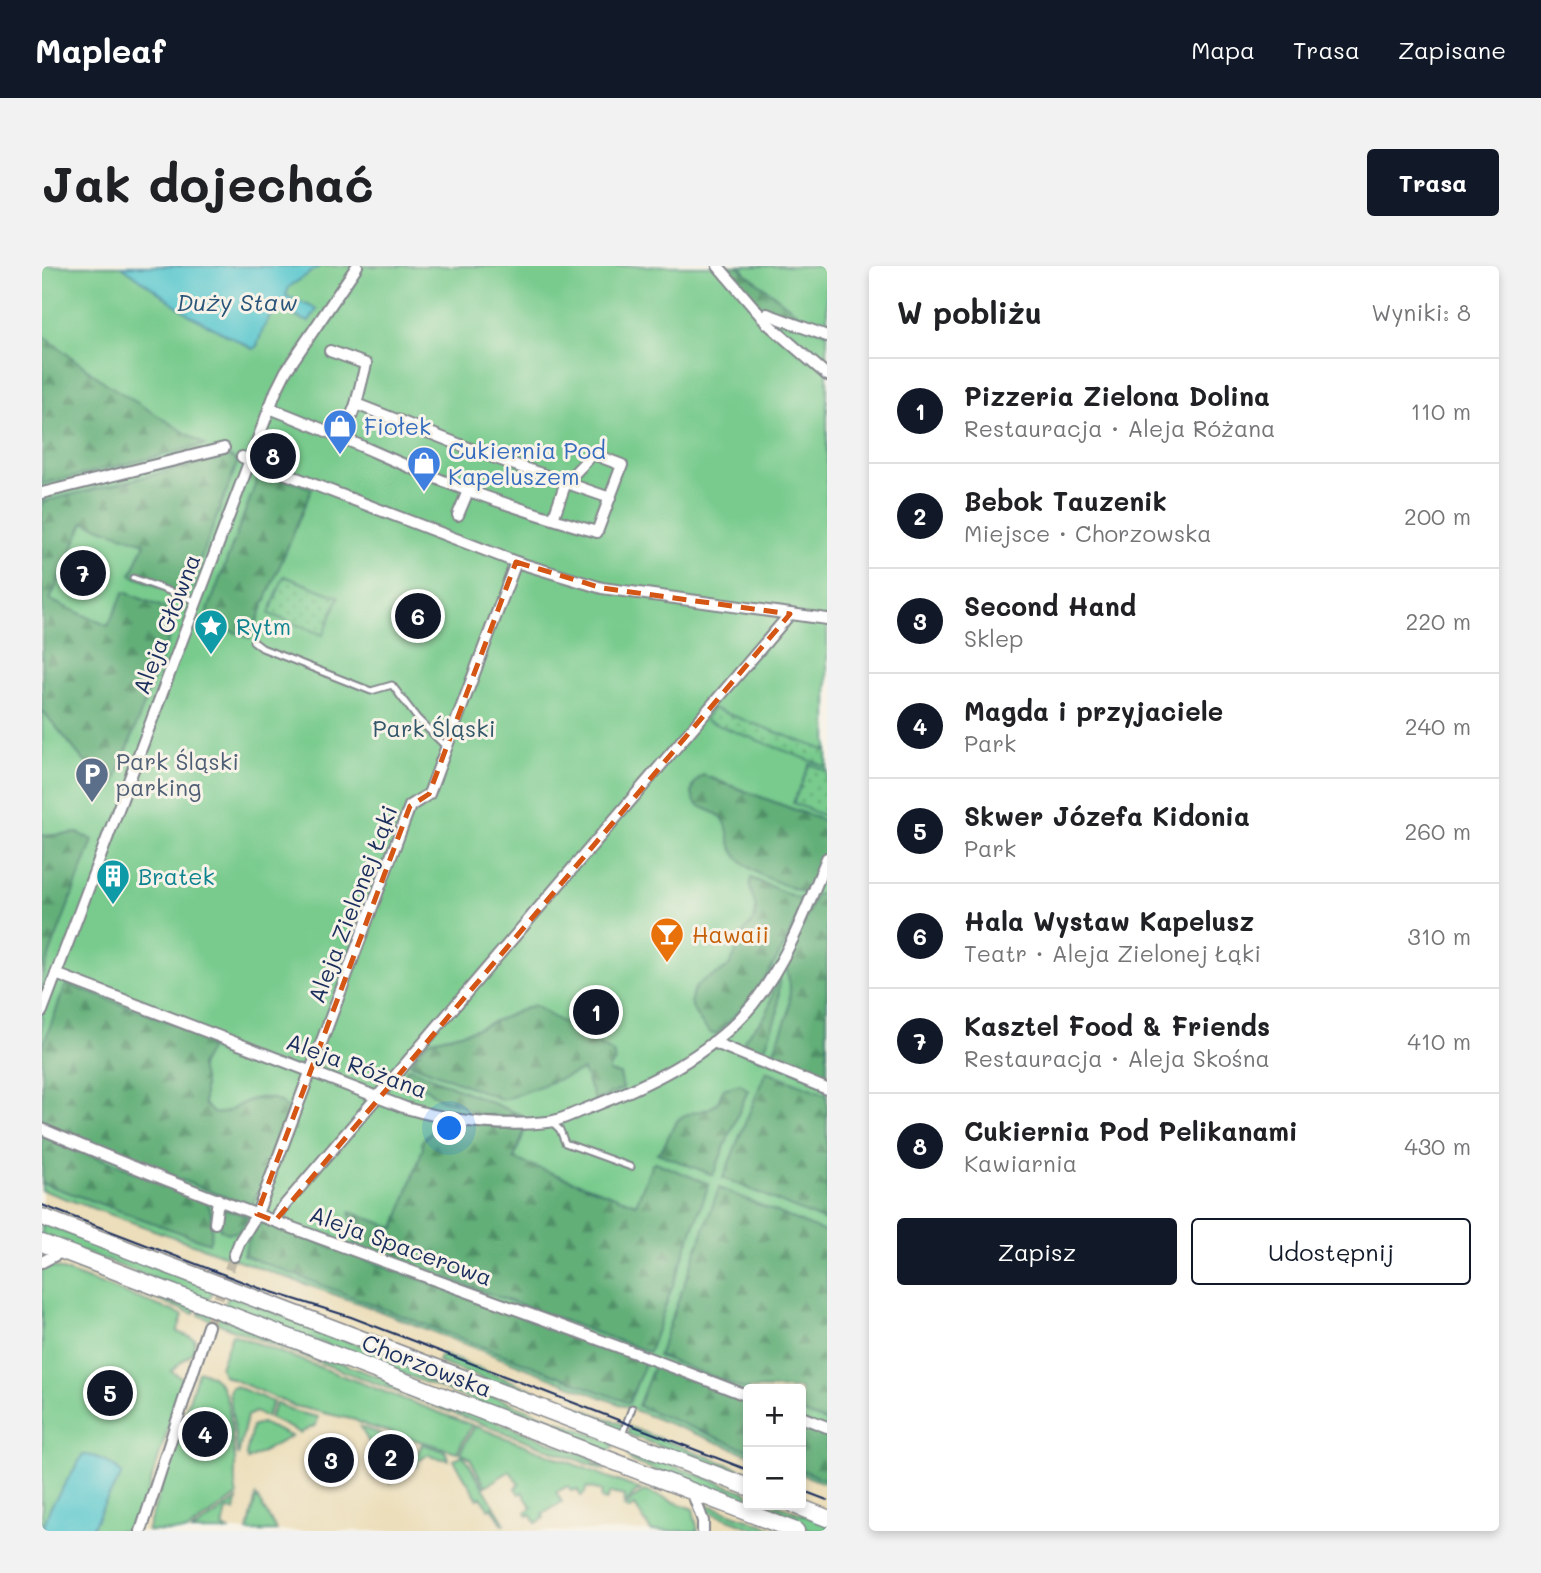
<!DOCTYPE html>
<html lang="pl">
<meta charset="utf-8">
<style>
:root{--surface:#fff;--page:#f2f2f2;--text:#202124;--muted:#757577;--line:#e0e0e0;--accent:#111827}
body{margin:0;font-family:Mali,sans-serif;background:var(--page);color:var(--text)}
.controls{position:absolute;right:21px;bottom:21px;display:grid;overflow:hidden;border-radius:7px;box-shadow:0 4px 10px #0003}
.controls button{width:63px;height:63px;display:grid;place-items:center;padding:0;border:0;border-bottom:2px solid var(--line);background:var(--surface);color:var(--text);font:35px sans-serif}
.you{position:absolute;left:408px;top:863px;width:24px;height:24px;margin:-18px;border:5px solid #fff;border-radius:50%;background:#1a73e8;box-shadow:0 0 0 10px #1a73e833}
.badge{display:grid;place-items:center;width:46px;height:46px;border-radius:50%;background:var(--accent);color:#fff;font-size:23px;font-weight:700}
.pin{position:absolute;translate:-50% -50%;border:4px solid #fff;box-shadow:0 2px 7px #0006}
.list{margin:0;padding:0;list-style:none}
h2{display:flex;justify-content:space-between;align-items:center;height:91px;margin:0;padding:0 28px;font-size:30px}
h2 small{font-size:23px;font-weight:400;color:var(--muted)}
.list li{display:grid;grid-template-columns:46px 1fr auto;gap:21px;align-items:center;box-sizing:border-box;height:105px;padding:0 28px;border-top:2px solid var(--line)}
.list b{display:block;font-size:26px;white-space:nowrap}
.list p{margin:0;font-size:23px;white-space:nowrap;color:var(--muted)}
.list em{font-size:23px;font-style:normal;color:var(--muted)}
.actions{display:flex;gap:14px;padding:21px 28px}
.actions a{flex:1;padding:16px 0;border:2px solid var(--accent);border-radius:7px;text-align:center;font-size:24px;color:var(--accent)}
.actions .main{background:var(--accent);color:#fff}
.map{position:relative;flex:none;width:785px;height:1265px;overflow:hidden;border-radius:7px}
header{display:flex;align-items:center;gap:42px;box-sizing:border-box;height:98px;padding:0 35px;background:var(--accent);color:#fff}
header strong{font-size:33px}
nav{display:flex;gap:38px;margin-inline-start:auto;font-size:24px}
.intro{display:flex;align-items:center;justify-content:space-between;box-sizing:border-box;height:168px;padding:0 42px}
h1{margin:0;font-size:49px}
.button{padding:18px 32px;border-radius:7px;background:var(--accent);color:#fff;font-size:24px;font-weight:700}
main{display:flex;gap:42px;padding:0 42px}
aside{flex:1;background:var(--surface);border-radius:7px;box-shadow:0 4px 10px #0003}
.map>svg:first-child{display:block}
</style>
<header>
<strong>Mapleaf</strong>
<nav><a>Mapa</a><a>Trasa</a><a>Zapisane</a></nav>
</header>
<div class="intro"><h1>Jak dojechać</h1><a class="button">Trasa</a></div>
<main>
<div class="map">
<svg width="785" height="1265" viewBox="0 0 785 1265">
<defs>
<pattern id="forest-firs" width="22" height="20" patternUnits="userSpaceOnUse" patternTransform="scale(1.75)"><rect width="22" height="20" fill="#62af78"/><path d="M5 1l3.5 6h-7zM16 11l3.5 6h-7z" fill="#508f66"/></pattern>
<pattern id="garden-dots" width="8" height="8" patternUnits="userSpaceOnUse" patternTransform="scale(1.75)"><rect width="8" height="8" fill="#78cb8d"/><path d="M2 2h.1M6 6h.1" fill="none" stroke="#62a576" stroke-width="1.8" stroke-linecap="round"/></pattern>
</defs>
<rect width="100%" height="100%" fill="#f7f3e8"/>
<filter id="ink" filterUnits="userSpaceOnUse"><feTurbulence type="fractalNoise" baseFrequency=".0143" numOctaves="2"/><feDisplacementMap in="SourceGraphic" scale="14" xChannelSelector="R" yChannelSelector="G"/><feConvolveMatrix kernelMatrix="1 2 1 2 8 2 1 2 1" color-interpolation-filters="sRGB"/></filter>
<filter id="wash" filterUnits="userSpaceOnUse"><feTurbulence type="fractalNoise" baseFrequency=".00686" numOctaves="4" result="noise"/><feDisplacementMap in="SourceGraphic" scale="28" xChannelSelector="R" yChannelSelector="G"/><feGaussianBlur stdDeviation="1.57" result="paint"/><feColorMatrix in="noise" values="0 0 0 0 0 0 0 0 0 0 0 0 0 0 0 0 0 1.4 0 .05"/><feComposite in="paint" operator="in"/></filter>
<g filter="url(#wash)">
<rect width="100%" height="100%" fill="#ecdeba"/>
<g fill="#78cb8d" stroke="#4a7d76" stroke-width="2">
<polygon points="0,0 785,0 785,1218 759,1208 759,1123 706,1123 706,1188 322,1039 0,924"/>
<polygon points="0,957 172,1023 167,1034 0,970"/>
<polygon points="16,995 88,1022 101,1022 154,1042 152,1048"/>
<polygon points="4,998 141,1049 135,1066 153,1073 151,1086 129,1105 142,1113 93,1265 0,1265 0,1001"/>
<polygon points="187,1029 570,1176 572,1181 567,1185 561,1184 182,1040"/>
<polygon points="159,1044 552,1193 551,1198 555,1199 557,1196 562,1204 190,1063 157,1049"/>
<polygon points="190,1068 430,1159 415,1186 323,1159 313,1154 252,1140 181,1109 178,1101"/>
<polygon points="399,1088 582,1159 580,1163 577,1165 396,1096"/>
<path d="M159 1105C188 1114 187 1145 190 1170 191 1181 194 1193 193 1203 193 1214 192 1219 195 1230L145 1265H105L156 1106Z"/>
<polygon points="193,1120 231,1136 224,1151 213,1146 205,1150 196,1190 187,1126 189,1121"/>
<polygon points="234,1137 254,1146 276,1151 274,1159 258,1167 227,1152"/>
<polygon points="219,1157 249,1170 206,1194 204,1189 210,1161"/>
<polygon points="433,1160 599,1224 592,1228 582,1240 583,1230 568,1227 564,1235 559,1233 560,1225 545,1221 542,1228 539,1230 535,1223 529,1225 526,1220 514,1226 520,1236 501,1248 502,1252 494,1257 489,1248 486,1250 484,1246 490,1242 480,1226 477,1228 473,1222 477,1218 468,1205 443,1220 428,1192 418,1186"/>
<polygon points="318,1161 337,1167 347,1180 345,1188 336,1191"/>
<polygon points="587,1161 706,1206 706,1214 586,1168"/>
<polygon points="380,1178 403,1185 407,1194 390,1191 387,1188 375,1196 376,1199 348,1217 344,1207 353,1204 353,1194 362,1189 375,1188"/>
<polygon points="588,1184 706,1227 706,1239 736,1239 785,1258 785,1265 772,1265 589,1195 585,1188"/>
<polygon points="420,1189 425,1194 463,1258 461,1259 450,1241 447,1243 439,1231 436,1233 412,1194"/>
<polygon points="603,1225 651,1243 656,1265 609,1265 593,1240 587,1244 584,1242 591,1233"/>
<polygon points="214,1230 235,1265 206,1265"/>
<polygon points="195,1234 193,1245 185,1244 181,1261 189,1265 150,1265"/>
<polygon points="661,1237 738,1265 718,1265 660,1243"/>
</g>
<g fill="url(#forest-firs)" stroke="#3e6f6b" stroke-width="2">
<polygon points="680,0 698,0 704,7 768,57 785,57 785,67 734,46 720,44"/>
<polygon points="0,69 65,118 163,179 0,218"/>
<polygon points="187,190 196,195 144,331 89,309 103,277 42,256 8,334 66,360 82,326 136,347 72,519 56,512 0,444 0,236"/>
<polygon points="218,206 270,222 208,372 162,355"/>
<path d="M661 509 785 556V583L769 624 763 627C738 617 704 608 691 584 685 574 688 562 681 553 673 542 651 545 650 527 650 519 655 513 661 509Z"/>
<polygon points="36,567 51,574 0,709 0,570"/>
<path d="M709 612 760 634 762 637C740 689 717 730 674 768H670C654 754 637 730 662 714 670 709 679 708 686 701 695 691 695 677 702 666 705 661 710 658 712 653 719 638 704 627 709 612Z"/>
<polygon points="785,626 785,817 728,795 747,746 748,719 743,697 774,629"/>
<path d="M738 705 736 745 719 793 704 786 702 774C707 764 718 758 724 748 732 735 730 719 738 705Z"/>
<path d="M24 718 168 771 170 778 158 800 162 817V838L171 847C188 850 195 837 211 833 224 830 244 832 246 849 248 867 218 922 209 941L0 860V782Z"/>
<polygon points="491,739 571,787 573,795 567,802 567,806 578,808 581,823 553,835 541,804 461,834 368,797 386,775 431,764"/>
<polygon points="367,802 479,849 463,851 432,848 418,838 399,834 384,822 371,819 365,810 364,803"/>
<polygon points="724,805 785,829 785,956 681,912"/>
<path d="M698 818 706 824 671 909 615 887C627 878 626 864 637 853 648 843 663 848 674 838 678 834 679 828 681 823Z"/>
<path d="M401 855 484 861 472 893 594 938 610 898 613 896 667 918 607 1086 311 978 318 972C317 961 308 958 308 946L353 962 381 882 380 875Z"/>
<path d="M0 870 162 932C172 942 171 965 167 977L0 917Z"/>
<polygon points="677,922 785,967 785,1156 759,1146 759,1123 706,1123 706,1125 616,1090"/>
<polygon points="182,942 207,950 197,966 185,967 177,962 179,943"/>
<polygon points="222,957 604,1095 587,1137 201,989 212,960"/>
<polygon points="613,1097 706,1134 706,1184 596,1140"/>
<polygon points="759,1155 785,1165 785,1214 759,1204"/>
</g>
<g fill="url(#garden-dots)" stroke="#4a7d76" stroke-width="2">
<polygon points="242,310 297,331 281,369 227,348"/>
<polygon points="670,442 785,485 785,501 665,455 663,453"/>
<polygon points="768,498 785,505 785,551 751,537"/>
</g>
<g fill="#59c7ce" stroke="#3a7b96" stroke-width="2">
<polygon points="80,0 278,0 247,21 244,30 275,43 267,56 242,46 230,46 221,63 215,80 211,83 149,50"/>
<path d="M41 1189C54 1189 70 1197 79 1207L78 1212 63 1236 49 1265H0L8 1242Z"/>
</g>
</g>
<g filter="url(#ink)">
<g fill="none" stroke-linecap="round" stroke-linejoin="round">
<polyline stroke="#c2bba8" stroke-width="10" stroke-dasharray="10 5" stroke-linecap="butt" points="166,1060 192,990"/>
<g stroke="#84868c" stroke-width="9">
<g id="lane">
<polyline points="91,312 154,335"/>
<polyline points="211,375 220,382 329,425 350,419 375,452 403,480"/>
<polyline points="510,856 518,864 523,877 589,901"/>
<polyline points="580,1169 590,1142"/>
</g>
</g>
<g stroke="#84868c" stroke-width="14">
<g id="street">
<polyline points="676,0 725,57 785,109"/>
<polyline points="725,57 725,48 785,70"/>
<polyline points="288,85 324,98 314,138 301,172"/>
<polyline points="314,138 439,187 568,232"/>
<path d="M227 142C295 167 359 200 427 225 469 240 512 254 555 266L580 199 551 188 524 216 511 253"/>
<polyline points="200,191 474,296 560,322 785,353"/>
<polyline points="0,227 182,182"/>
<polyline points="416,249 426,225"/>
<path d="M14 708 364 842C409 855 459 861 506 856 518 855 530 848 541 844 602 821 669 790 711 738 745 695 765 642 785 592"/>
<polyline points="0,745 234,125 244,105 315,0"/>
<polyline points="671,776 785,823"/>
<path d="M0 863C231 962 472 1038 706 1130"/>
<polyline points="233,955 236,947 748,348"/>
<polyline points="173,957 176,933"/>
<polyline points="192,990 198,975 215,948 368,540 387,528 474,296"/>
<polyline points="0,996 21,985"/>
<polyline points="759,1151 785,1161"/>
<polyline points="650,1225 661,1255 661,1265"/>
<polyline points="99,1265 166,1060"/>
</g>
</g>
<g stroke="#84868c" stroke-width="19">
<g id="secondary">
<polyline points="0,951 706,1221"/>
<polyline points="0,977 754,1265"/>
<polyline points="752,1239 785,1252"/>
</g>
</g>
<use href="#lane" stroke="#fff" stroke-width="5"/>
<use href="#street" stroke="#fff" stroke-width="10"/>
<use href="#secondary" stroke="#fff" stroke-width="16"/>
<g stroke="#1b2f5e" stroke-width="2">
<polyline points="0,939 217,1022 309,1051 706,1204"/>
<polyline points="759,1224 785,1234"/>
</g>
</g>
</g>
<path fill="none" stroke="#d45514" stroke-width="5" stroke-dasharray="14 9" stroke-linejoin="round" d="M474 296 560 322 748 348 233 955 215 948 368 540 387 528Z"/>
<defs>
<g id="shop-pin" transform="scale(1.75)"><path d="M0 17L-7.5 6A9.5 9.5 0 1 1 7.5 6Z" fill="#3f7fe0" stroke="#f7f3e8"/><path d="M-5-2.5h2.3a2.7 3.5 0 0 1 5.4 0H5L5.5 6h-11ZM-1.5-2.5h3a1.5 2.3 0 0 0-3 0Z" fill="#fff"/></g>
<g id="sight-pin" transform="scale(1.75)"><path d="M0 17L-7.5 6A9.5 9.5 0 1 1 7.5 6Z" fill="#0f9aa8" stroke="#f7f3e8"/><path d="M0-6L1.8-2.2L6-1.7L2.9 1.2L3.7 5.4L0 3.3L-3.7 5.4L-2.9 1.2L-6-1.7L-1.8-2.2Z" fill="#fff"/></g>
<g id="parking-pin" transform="scale(1.75)"><path d="M0 17L-7.5 6A9.5 9.5 0 1 1 7.5 6Z" fill="#5c6f8a" stroke="#f7f3e8"/><path d="M-3.5-5.5H1a3.5 3.5 0 0 1 0 7H-1V5.5H-3.5ZM-1-3.4V-.6H.8a1.4 1.4 0 0 0 0-2.8Z" fill="#fff"/></g>
<g id="building-pin" transform="scale(1.75)"><path d="M0 17L-7.5 6A9.5 9.5 0 1 1 7.5 6Z" fill="#0f9aa8" stroke="#f7f3e8"/><path d="M-4-6H4V6H1V3H-1V6H-4ZM-2.5-4.3h1.7v1.8h-1.7ZM.8-4.3h1.7v1.8H.8ZM-2.5-1h1.7V.8h-1.7ZM.8-1h1.7V.8H.8Z" fill="#fff"/></g>
<g id="bar-pin" transform="scale(1.75)"><path d="M0 17L-7.5 6A9.5 9.5 0 1 1 7.5 6Z" fill="#e8710a" stroke="#f7f3e8"/><path d="M-6-5H6L.8 .8V4.5H3.5V6h-7V4.5H-.8V.8Z" fill="#fff"/></g>
</defs>
<g fill-rule="evenodd">
<use href="#shop-pin" x="298" y="160"/>
<use href="#shop-pin" x="382" y="197"/>
<use href="#sight-pin" x="169" y="360"/>
<use href="#parking-pin" x="50" y="508"/>
<use href="#building-pin" x="71" y="610"/>
<use href="#bar-pin" x="625" y="668"/>
</g>
<g text-anchor="middle" dominant-baseline="central" stroke-width="6" stroke-linejoin="round" paint-order="stroke">
<g font-size="23" fill="#366cbe" stroke="#f7f3e8" text-anchor="start">
<text x="322" y="160">Fiołek</text>
<text x="406" y="184">Cukiernia Pod<tspan x="406" dy="26">Kapeluszem</tspan></text>
</g>
<g font-size="23" fill="#1b2f5e" stroke="#f7f3e8">
<text transform="translate(124 358) rotate(-69)">Aleja Główna</text>
<text transform="translate(310 638) rotate(-69)">Aleja Zielonej Łąki</text>
<text transform="translate(315 799) rotate(20)">Aleja Różana</text>
<text transform="translate(359 979) rotate(20)">Aleja Spacerowa</text>
<text transform="translate(385 1099) rotate(21)">Chorzowska</text>
</g>
<g font-size="23" fill="#0d838f" stroke="#f7f3e8" text-anchor="start">
<text x="194" y="360">Rytm</text>
<text x="96" y="610">Bratek</text>
</g>
<g font-size="23" fill="#32566a" stroke="#f7f3e8">
<text x="392" y="462">Park Śląski</text>
</g>
<g font-size="23" fill="#4e5e75" stroke="#f7f3e8" text-anchor="start">
<text x="74" y="495">Park Śląski<tspan x="74" dy="26">parking</tspan></text>
</g>
<g font-size="23" fill="#c56008" stroke="#f7f3e8" text-anchor="start">
<text x="650" y="668">Hawaii</text>
</g>
<g font-size="24" font-style="italic" fill="#2a557a" stroke="#f7f3e8">
<text x="195" y="35">Duży Staw</text>
</g>
</g>
</svg>
<div class="controls">
<button>+</button>
<button>−</button>
</div>
<div class="you"></div>
<div class="pin badge" style="left:554px;top:746px">1</div>
<div class="pin badge" style="left:349px;top:1191px">2</div>
<div class="pin badge" style="left:289px;top:1194px">3</div>
<div class="pin badge" style="left:163px;top:1168px">4</div>
<div class="pin badge" style="left:68px;top:1127px">5</div>
<div class="pin badge" style="left:376px;top:350px">6</div>
<div class="pin badge" style="left:41px;top:307px">7</div>
<div class="pin badge" style="left:231px;top:190px">8</div>
</div>
<aside>
<h2>W pobliżu<small>Wyniki: 8</small></h2>
<ul class="list">
<li><span class="badge">1</span><div><b>Pizzeria Zielona Dolina</b><p>Restauracja · Aleja Różana</p></div><em>110 m</em></li>
<li><span class="badge">2</span><div><b>Bebok Tauzenik</b><p>Miejsce · Chorzowska</p></div><em>200 m</em></li>
<li><span class="badge">3</span><div><b>Second Hand</b><p>Sklep</p></div><em>220 m</em></li>
<li><span class="badge">4</span><div><b>Magda i przyjaciele</b><p>Park</p></div><em>240 m</em></li>
<li><span class="badge">5</span><div><b>Skwer Józefa Kidonia</b><p>Park</p></div><em>260 m</em></li>
<li><span class="badge">6</span><div><b>Hala Wystaw Kapelusz</b><p>Teatr · Aleja Zielonej Łąki</p></div><em>310 m</em></li>
<li><span class="badge">7</span><div><b>Kasztel Food &amp; Friends</b><p>Restauracja · Aleja Skośna</p></div><em>410 m</em></li>
<li><span class="badge">8</span><div><b>Cukiernia Pod Pelikanami</b><p>Kawiarnia</p></div><em>430 m</em></li>
</ul>
<div class="actions"><a class="main">Zapisz</a><a>Udostępnij</a></div>
</aside>
</main>
